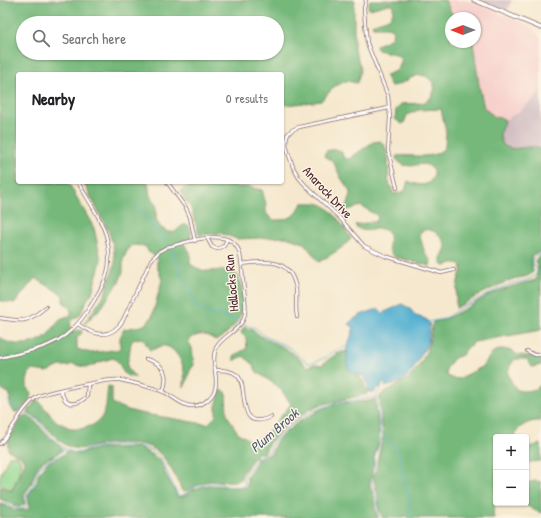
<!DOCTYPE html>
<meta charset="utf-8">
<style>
:root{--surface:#fff;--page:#f6f6f6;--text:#202124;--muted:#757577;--line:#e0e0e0}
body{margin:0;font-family:"Patrick Hand",sans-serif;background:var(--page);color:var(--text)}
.controls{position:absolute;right:12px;bottom:12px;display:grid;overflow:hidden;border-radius:4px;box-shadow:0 1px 3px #0004}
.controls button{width:36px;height:36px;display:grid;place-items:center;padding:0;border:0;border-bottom:1px solid var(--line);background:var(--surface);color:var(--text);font:20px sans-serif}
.compass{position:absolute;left:445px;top:12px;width:36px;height:36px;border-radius:50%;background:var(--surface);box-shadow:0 1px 3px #0004;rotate:270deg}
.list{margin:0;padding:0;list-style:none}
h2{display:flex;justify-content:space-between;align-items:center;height:52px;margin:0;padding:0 16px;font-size:17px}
h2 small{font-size:13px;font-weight:400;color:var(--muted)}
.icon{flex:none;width:22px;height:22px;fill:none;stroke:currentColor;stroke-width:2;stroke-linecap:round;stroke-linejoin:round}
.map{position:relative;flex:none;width:541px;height:518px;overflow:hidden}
.search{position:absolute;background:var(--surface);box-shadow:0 1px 3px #0004;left:16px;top:16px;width:268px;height:44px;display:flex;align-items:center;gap:10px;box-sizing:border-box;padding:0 14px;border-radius:22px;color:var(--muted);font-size:15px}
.panel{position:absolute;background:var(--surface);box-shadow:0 1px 3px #0004;left:16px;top:72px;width:268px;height:112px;border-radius:4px}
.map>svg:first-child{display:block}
</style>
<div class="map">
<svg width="541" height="518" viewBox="0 0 541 518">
<rect width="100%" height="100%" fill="#fcf5e5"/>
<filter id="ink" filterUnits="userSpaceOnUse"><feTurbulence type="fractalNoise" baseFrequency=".025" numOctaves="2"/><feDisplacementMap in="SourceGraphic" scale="8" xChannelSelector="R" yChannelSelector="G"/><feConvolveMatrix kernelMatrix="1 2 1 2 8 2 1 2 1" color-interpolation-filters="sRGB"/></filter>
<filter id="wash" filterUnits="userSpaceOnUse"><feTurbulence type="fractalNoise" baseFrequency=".012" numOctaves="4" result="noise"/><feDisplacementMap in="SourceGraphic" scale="16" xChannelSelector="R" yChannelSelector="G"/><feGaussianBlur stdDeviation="0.9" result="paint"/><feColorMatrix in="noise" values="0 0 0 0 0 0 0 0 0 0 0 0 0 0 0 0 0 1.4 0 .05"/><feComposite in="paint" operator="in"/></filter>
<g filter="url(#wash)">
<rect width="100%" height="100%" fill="#f5e8ce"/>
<polygon fill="#f7d0cc" points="445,0 466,0 533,27 535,32 541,39 541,88 535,98 521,110 505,120 502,118 495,117 484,108 479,85 477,70 474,58 473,42 475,42 475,18 454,18"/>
<g fill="#d2bec3">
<polygon points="481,0 512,0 507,11"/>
<polygon points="541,88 541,150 532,147 519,149 508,148 502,143 500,136 500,131 505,123 505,120 521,110 535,98"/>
</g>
<path fill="#92d790" stroke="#6e7b5e" d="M9 456C31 452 16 480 12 490L0 485V476Z"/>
<g fill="#75b87a" stroke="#606c52" fill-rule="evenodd">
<path d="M0 0H355L354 8V49L361 69 357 83 347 81 335 86 321 101 287 105 282 103V74H18V182H68L94 228 101 260 92 293 87 300 80 315 71 321 70 326 73 332 77 330 82 331 81 334 77 337V349L91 353 97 352H100L120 349V338L124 329 142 326 147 323 152 317 162 280 157 266V258L149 252 145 246 133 245 127 251 123 260V272L119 282 113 290 102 307 84 324 105 294 115 263 113 245 109 232 83 182H148L150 196 156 205V219L160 227 168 232H175L183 225H188C191 229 192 233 190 239L182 241 190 252V264C195 267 201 271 208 271 217 271 227 268 235 273 244 279 244 309 239 318 235 327 225 335 217 340 213 340 212 337 208 336 200 333 193 336 188 341L192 348 194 365C186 374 190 378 184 387 184 382 185 376 184 371 183 362 173 344 162 346 157 346 155 350 150 350 143 343 148 336 134 339 129 344 131 348 129 354 127 366 125 369 136 377 118 378 125 364 113 358L100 362 91 366 85 367 72 364 68 366H60L47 372 33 370 29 373 27 381V387L31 391C32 399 22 413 14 412L10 405V394L0 388V337C10 348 34 345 45 337 52 332 58 319 65 317 67 316 69 316 71 316 72 307 68 307 63 302V295L35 278 15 303 0 301ZM23 23H277V53H23Z"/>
<path d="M370 0H445L454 18H451V42H473L479 85 484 108 495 117 502 118 505 120C505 125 500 128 500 134 501 155 519 147 532 147 535 147 538 148 541 150V251L532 255 531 258 533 272C528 278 520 277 513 279 493 287 475 297 456 308V295L458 281 462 269 461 265C455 261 451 263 445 266L441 264V258L446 248C445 237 428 222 419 234L425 253 431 261 430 266 395 257C383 248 394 241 387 231 375 224 368 236 356 227L355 225 377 221 378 216 361 206 344 211 343 209 349 202 350 191 341 178 333 161 324 156 326 151 336 149 341 151 344 158 349 159 373 142 380 141C393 151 386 168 389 182 390 186 392 190 394 194L405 191 408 181C418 186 429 188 434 175 431 157 415 168 404 165 401 164 398 161 396 159L397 156C413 154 434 161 445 147L446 132 441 109 418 110 407 115 404 123 402 124 395 119 396 110 401 104C411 102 424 107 431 97 434 92 435 89 434 84 419 63 407 86 391 86L386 77V75L398 70 402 59 396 54 378 50 376 47 377 45 392 38 393 29 387 27H373L372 25C380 18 395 23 393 5L388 4 370 9 368 8Z"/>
<path d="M191 182H226L237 187H249L262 190 266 204V213L273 220C288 220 295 218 302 203 309 203 319 202 325 206 335 213 345 228 351 239L340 249 319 262 304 243 286 237 237 239 220 233 199 235 191 208 180 191 191 185Z"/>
<path d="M540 254H541V330L474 342 467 348 462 355 454 358 446 369V374L450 378 459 379 482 367 493 352 503 349 512 351 518 355 541 357V365L532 367 527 359H515C504 372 508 377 517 390 526 392 534 391 541 385V421C530 420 521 425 514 434L516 437H496V502L493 513 494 518H409L405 516 400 518H383L379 510 378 495 373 477 377 470V462L384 432 381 425 380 396C387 389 396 387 404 381 416 373 425 358 429 343 431 336 431 329 433 322 450 320 475 302 491 294 506 287 520 284 536 280L538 267 535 261Z"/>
<path d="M244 327 253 330 262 337 285 348 299 358 307 367 315 364 322 365C330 358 336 353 347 351L357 373 364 383 367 394 316 406 288 423 269 443 264 453H257L242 474 240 480C228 483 214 479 202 483 195 485 189 492 182 491 177 479 166 457 156 450 143 441 114 442 99 445 89 447 80 451 70 447 57 442 48 427 38 419 35 416 31 414 27 412L37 399 56 421 72 429H81L93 425 102 418 106 406 108 386 112 387V403C129 413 151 415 170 418 183 420 194 423 208 424L216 416V406L221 390 226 392 227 415 238 433 254 443 267 433 291 404 280 388 257 372 252 363 243 356 234 361V356L247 348 246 338 241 333Z"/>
<path d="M375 399 380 440 375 452 372 473 370 480V487L374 496 375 509 378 518H0V504L15 510H27L30 506 28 496 37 482 39 473 48 462 63 455 66 451 75 454 100 448 139 447 160 460 164 471 178 497C186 497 190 490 198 488 212 483 228 487 243 488L247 486V476L256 463 257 458 271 454 277 440 296 424 321 409 339 403 369 401Z"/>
<path d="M24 415C38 420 39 427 48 436 52 440 58 443 62 449 57 457 47 457 41 463 34 469 34 479 30 486 28 490 24 493 24 498 24 499 25 502 25 504L19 507 0 499V487L12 491 24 465 23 458 8 450V439Z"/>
<polygon points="541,444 541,461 530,462 526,463 526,445 530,447"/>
<polygon points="535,481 541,482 541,513 536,511 522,503 526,503 526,483"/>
</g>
<path fill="#52b0d1" stroke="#4e687e" d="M402 304 410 309 416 316 426 319 430 325 428 343 412 371 401 382 385 387 386 384 383 383 380 389 378 387H376L375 392H368L367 390 368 385 364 376 353 374 347 366V348L354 327 348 324C357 315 367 312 379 309L383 313Z"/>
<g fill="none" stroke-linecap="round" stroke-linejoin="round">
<g stroke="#52b0d1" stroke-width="1">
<polyline points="137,204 149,222 167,245"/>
<polyline points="170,249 173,252 181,276 188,287 195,306 209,314 216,314 239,321"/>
<polyline points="428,322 444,319 459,309 496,290 513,283 524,281 532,278 537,273 537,268 533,265 532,259 537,254 541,252"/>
<path d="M244 323 249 327H254L266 337 287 346 308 363C317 363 320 358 326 358L329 354 347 346"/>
<polyline points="377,396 378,408"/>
<polyline points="8,400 12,406 21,411"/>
<path d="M378 411C379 427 381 441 397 447 400 455 400 463 402 472 405 483 414 507 409 518"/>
<polyline points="26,413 39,421 52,438 65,449"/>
<path d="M0 503 20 509 25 508 28 505 26 497 33 486 39 467 65 449C69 450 73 453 77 453 82 453 87 449 92 448 112 444 150 440 162 461L178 496 183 495 197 486 209 484 219 483 229 487 244 486 245 483 243 479C244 470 254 467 255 458L269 452 274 440 286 431 289 426 313 411 339 402 357 400 374 397 377 395 380 389"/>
<path d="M380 518C376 510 378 504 376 496 374 487 368 480 375 472L374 459 379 445 380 432"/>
</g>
</g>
</g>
<g filter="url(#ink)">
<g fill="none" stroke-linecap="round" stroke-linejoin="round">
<g stroke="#866564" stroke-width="4">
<g id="street">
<polyline points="366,0 364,8 365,23 367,43 388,96 390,117 388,151 397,188"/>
<polyline points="389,108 299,127 292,130 287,135 286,144 288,152 293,167 299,178 308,188 339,217 364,246 385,256 435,271 441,273 454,270"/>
<polyline points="167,182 186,208 190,217 195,241"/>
<polyline points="207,238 212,247 217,249 224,246 227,239"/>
<path d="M242 264C266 261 291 257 296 289 297 298 295 307 297 317"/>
<path d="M0 318C25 322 26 323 46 307"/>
<polyline points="527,351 535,355 541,355"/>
<path d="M0 358C19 353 41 350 58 340 71 333 80 322 88 310 104 286 114 269 107 239 102 219 88 200 78 182"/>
<path d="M146 359C165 364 169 375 163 392"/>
<path d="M216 370C223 370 231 370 237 375 250 386 234 433 271 417"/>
<path d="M60 390C62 393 63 397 65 400 71 407 82 402 87 396L88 384"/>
<path d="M0 444C13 430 22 407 37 397 44 392 111 378 120 380 130 382 155 388 164 392 178 399 187 413 205 402 227 387 208 366 216 348 221 337 237 332 243 320 248 309 244 293 243 281 242 271 242 260 239 251 229 225 186 243 167 247L160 251 151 260 123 320C111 340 94 336 78 324"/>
</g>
</g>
<g stroke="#866564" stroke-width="5">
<polyline id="primary" points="474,0 541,28"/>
</g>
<use href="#street" stroke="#fff" stroke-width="2.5"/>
<use href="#primary" stroke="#fff" stroke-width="3.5"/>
</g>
</g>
<g text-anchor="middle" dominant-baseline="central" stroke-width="3" stroke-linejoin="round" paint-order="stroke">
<g font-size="13" fill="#4a1f2b" stroke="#fcf5e5">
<text transform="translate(328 192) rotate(47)">Anarock Drive</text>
<text transform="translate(231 283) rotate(-95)">Hallocks Run</text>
</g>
<g font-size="14" font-style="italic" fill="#4d596d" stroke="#fcf5e5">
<text transform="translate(274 430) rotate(-41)">Plum Brook</text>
</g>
</g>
</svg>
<div class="controls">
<button>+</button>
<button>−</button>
</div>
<svg class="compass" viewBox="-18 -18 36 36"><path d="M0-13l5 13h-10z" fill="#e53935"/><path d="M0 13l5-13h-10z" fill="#757577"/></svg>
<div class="search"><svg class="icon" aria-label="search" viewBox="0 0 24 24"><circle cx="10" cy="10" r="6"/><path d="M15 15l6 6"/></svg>Search here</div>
<section class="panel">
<h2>Nearby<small>0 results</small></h2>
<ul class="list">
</ul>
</section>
</div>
